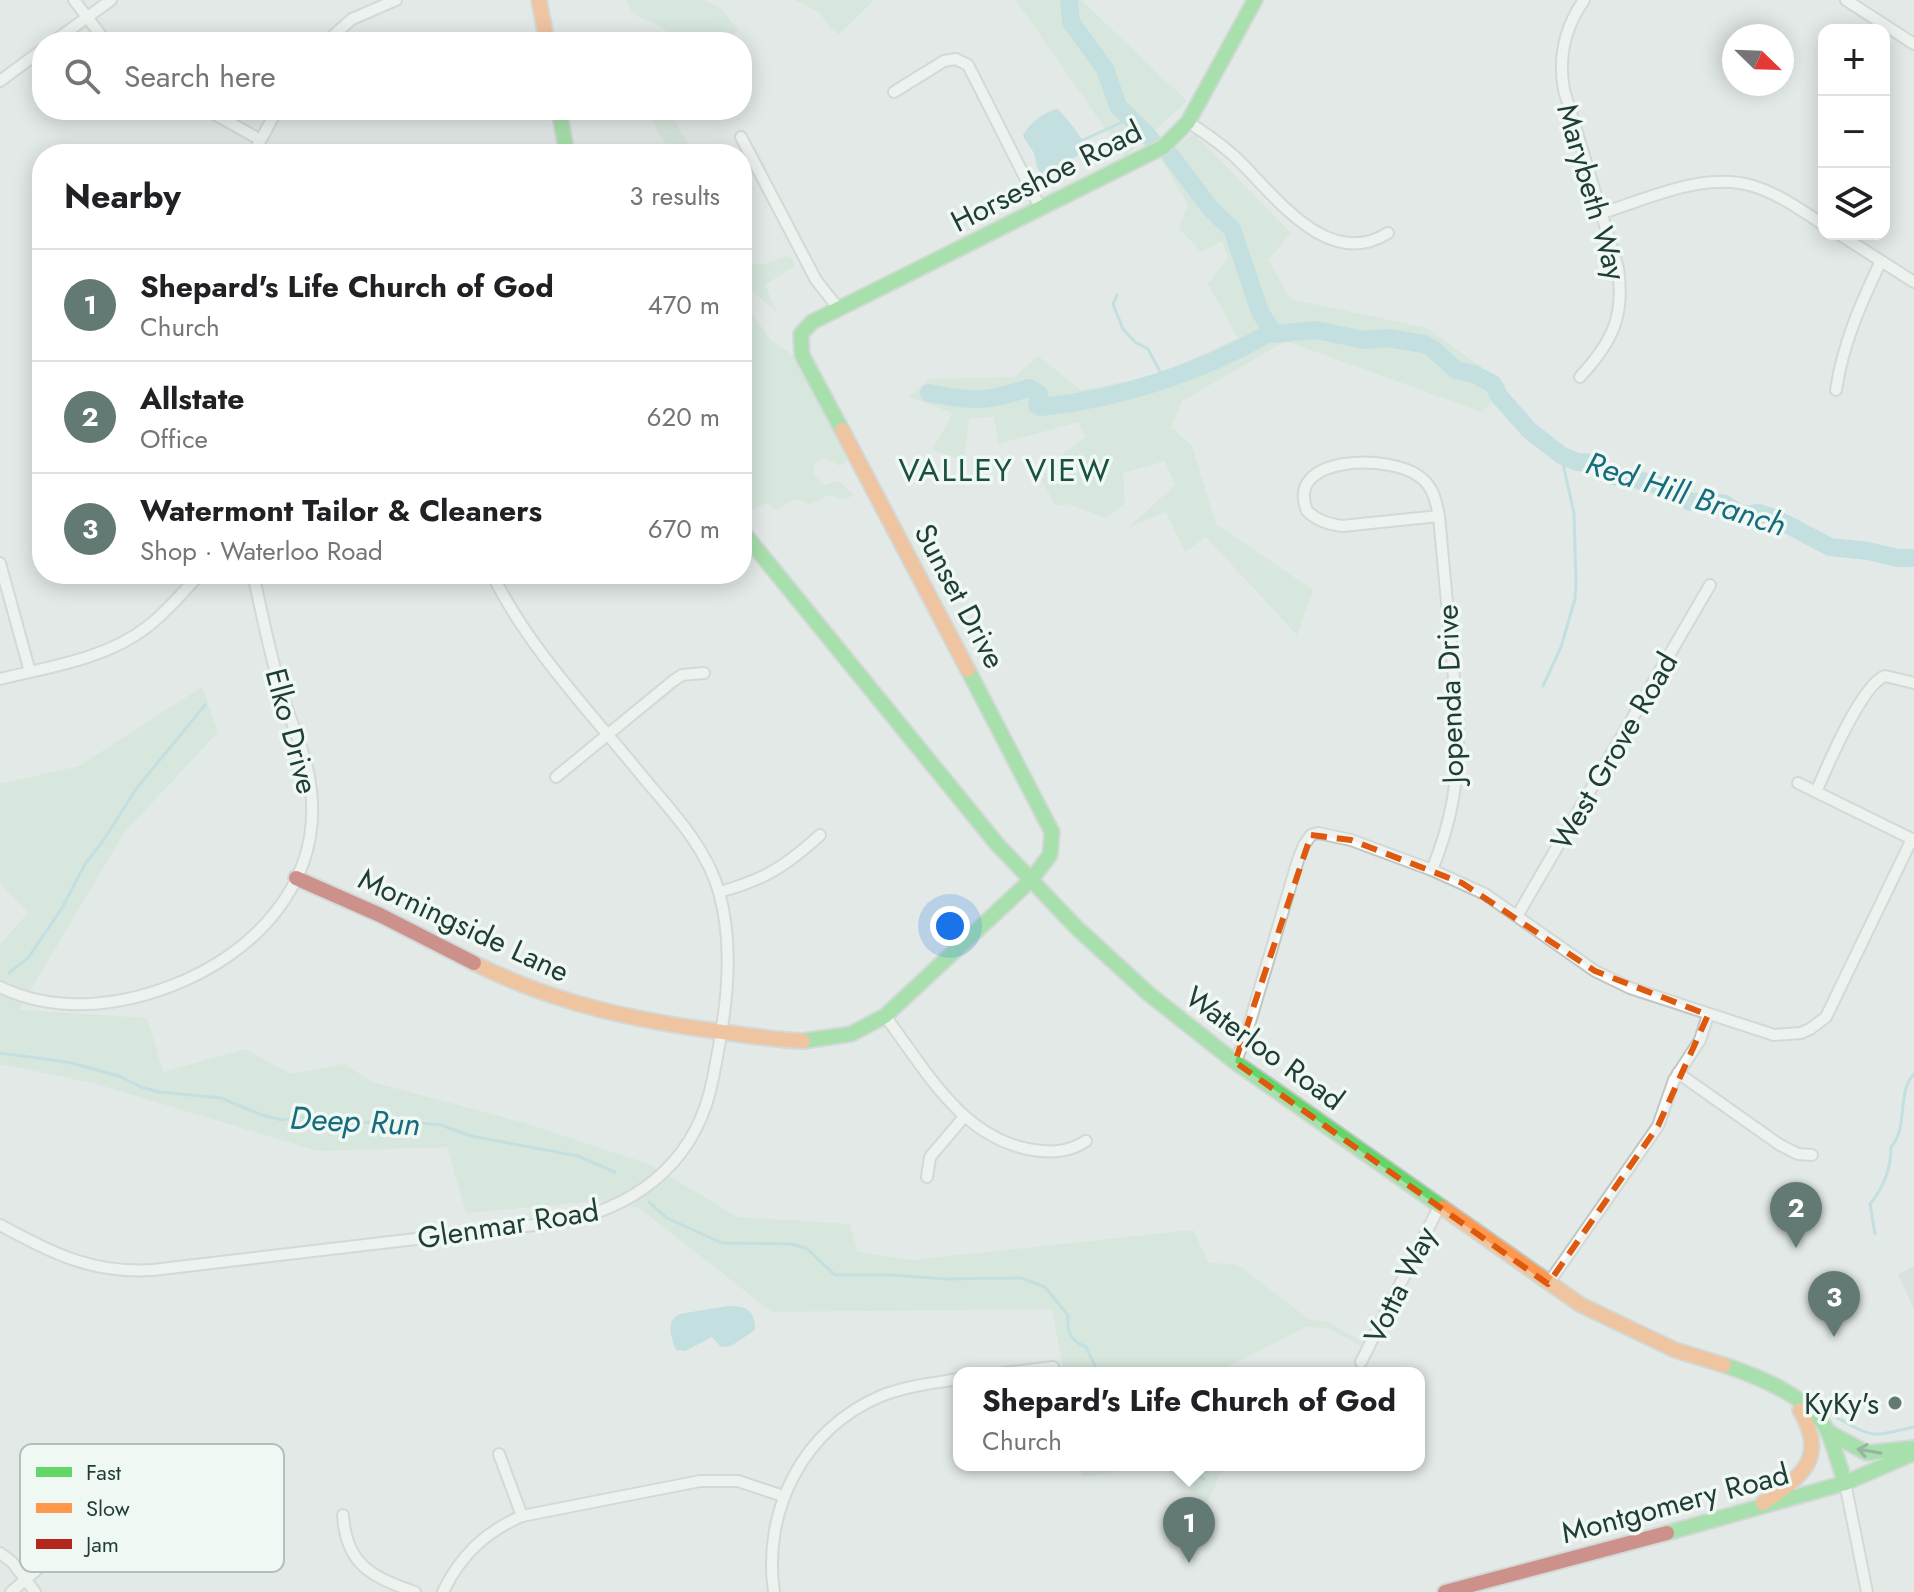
<!DOCTYPE html>
<meta charset="utf-8">
<style>
:root{--surface:#fff;--page:#f6f6f6;--text:#202124;--muted:#757577;--line:#e0e0e0;--accent:#637973}
body{margin:0;font-family:Jost,sans-serif;background:var(--page);color:var(--text)}
.controls{position:absolute;right:24px;top:24px;display:grid;overflow:hidden;border-radius:16px;box-shadow:0 4px 20px #0003}
.controls button{width:72px;height:72px;display:grid;place-items:center;padding:0;border:0;border-bottom:2px solid var(--line);background:var(--surface);color:var(--text);font:40px sans-serif}
.compass{position:absolute;left:1722px;top:24px;width:72px;height:72px;border-radius:50%;background:var(--surface);box-shadow:0 4px 20px #0003;rotate:113deg}
.you{position:absolute;left:950px;top:926px;width:28px;height:28px;margin:-20px;border:6px solid #fff;border-radius:50%;background:#1a73e8;box-shadow:0 0 0 12px #1a73e833}
.badge{display:grid;place-items:center;width:52px;height:52px;border-radius:50%;background:var(--accent);color:#fff;font-size:26px;font-weight:700}
.pin{position:absolute;translate:-50% -66px;filter:drop-shadow(0 2px 4px #0008)}
.pin::after{content:'';position:absolute;top:42px;width:28px;height:24px;background:inherit;clip-path:polygon(0 0,100% 0,50% 100%)}
.popup{position:absolute;left:953px;top:1367px;width:472px;height:104px;box-sizing:border-box;display:grid;place-content:center;border-radius:16px;background:var(--surface);filter:drop-shadow(0 2px 6px #0005);font-size:26px;white-space:nowrap;color:var(--muted)}
.popup b{font-size:30px;color:var(--text)}
.popup::after{content:'';position:absolute;left:50%;top:100%;margin-left:-16px;border:16px solid transparent;border-top-color:var(--surface)}
.list{margin:0;padding:0;list-style:none}
h2{display:flex;justify-content:space-between;align-items:center;height:104px;margin:0;padding:0 32px;font-size:34px}
h2 small{font-size:26px;font-weight:400;color:var(--muted)}
.list li{display:grid;grid-template-columns:52px 1fr auto;gap:24px;align-items:center;box-sizing:border-box;height:112px;padding:0 32px;border-top:2px solid var(--line)}
.list b{display:block;font-size:30px;white-space:nowrap}
.list p{margin:0;font-size:26px;white-space:nowrap;color:var(--muted)}
.list em{font-size:26px;font-style:normal;color:var(--muted)}
.icon{flex:none;width:44px;height:44px;fill:none;stroke:currentColor;stroke-width:2;stroke-linecap:round;stroke-linejoin:round}
.map{position:relative;flex:none;width:1914px;height:1592px;overflow:hidden}
.search{position:absolute;background:var(--surface);box-shadow:0 4px 20px #0003;left:32px;top:32px;width:720px;height:88px;display:flex;align-items:center;gap:20px;box-sizing:border-box;padding:0 28px;border-radius:32px;color:var(--muted);font-size:30px}
.panel{position:absolute;background:var(--surface);box-shadow:0 4px 20px #0003;left:32px;top:144px;width:720px;height:440px;border-radius:32px}
.map>svg:first-child{display:block}
</style>
<div class="map">
<svg width="1914" height="1592" viewBox="0 0 1914 1592">
<rect width="100%" height="100%" fill="#e2e9e6"/>
<polygon fill="#cfdad6" points="1914,1266 1914,1309 1898,1275"/>
<g fill="#cae4d2">
<path d="M627 0H702L721 8 738 30 727 42H665L666 31C652 18 630 20 627 0Z"/>
<polygon points="794,0 874,0 839,34 831,29 819,12"/>
<polygon points="1016,0 1081,0 1187,101 1125,157"/>
<path d="M648 110H669L693 154C688 154 676 156 672 152 665 147 652 120 648 110Z"/>
<polygon points="1193,133 1291,233 1268,260 1290,299 1427,328 1506,385 1482,412 1286,341 1182,401 1171,427 1192,446 1216,524 1313,590 1297,635 1206,537 1185,552 1166,512 1129,527 1175,485 1165,461 1123,473 1125,503 1106,518 1068,504 1056,506 1042,481 1048,466 1085,437 1079,422 998,444 994,416 969,419 964,460 932,450 953,413 908,397 930,379 1015,377 1038,356 1081,390 1155,376 1238,338 1208,284 1228,259 1222,241 1201,252 1179,228 1188,205 1161,159"/>
<path d="M742 249 744 263 764 264 787 256 793 259 794 266 765 285 777 312C748 287 742 289 742 249Z"/>
<polygon points="742,307 755,318 770,339 797,358 851,458 840,466 825,458 815,463 813,474 824,485 839,481 854,495 843,500 830,495 809,504 794,499 777,510 766,503 747,512 742,506"/>
<polygon points="202,687 218,732 123,834 19,1010 147,1018 163,1072 245,1049 291,1074 344,1064 372,1082 521,1122 649,1164 737,1217 850,1224 857,1252 912,1260 1193,1230 1209,1263 1233,1264 1241,1267 1308,1319 1328,1322 1364,1343 1360,1345 1327,1328 1306,1327 1221,1370 1221,1373 1064,1373 1052,1309 772,1312 639,1208 600,1201 466,1213 447,1147 318,1151 93,1083 0,1064 0,944 28,913 0,883 0,784 79,766"/>
<polygon points="1080,1465 1151,1465 1082,1477"/>
<polygon points="1165,1465 1224,1465 1206,1506"/>
</g>
<g fill="#a0d3da">
<path d="M1058 109C1069 121 1080 134 1087 149L1047 176C1034 170 1038 165 1034 154 1032 148 1026 142 1023 136 1027 125 1046 110 1058 109Z"/>
<path d="M727 1306C746 1306 755 1309 755 1330L731 1346 721 1347 712 1337 685 1351 676 1350C671 1337 665 1321 680 1314Z"/>
</g>
<g fill="none" stroke-linecap="round" stroke-linejoin="round">
<g stroke="#a0d3da" stroke-width="3">
<polyline points="1083,140 1129,119"/>
<polyline points="1117,295 1113,304 1123,329 1135,342 1148,349 1164,379"/>
<polyline points="1543,686 1561,647 1575,599 1576,584 1574,513 1561,455"/>
<polyline points="9,973 28,958 62,908 85,864 103,841 136,789 205,705"/>
<polyline points="0,1053 67,1062 119,1076 141,1087 159,1092 221,1098 262,1115 282,1120 299,1117 316,1118 331,1124 398,1121 441,1125 471,1136 578,1156 615,1172"/>
<path d="M649 1202 667 1218 722 1243 791 1244 806 1248 835 1275H892L945 1279 1021 1278 1045 1287 1068 1315C1067 1332 1069 1340 1086 1347L1097 1370 1102 1373"/>
<path d="M1875 1234 1870 1204C1884 1187 1891 1169 1891 1147 1909 1127 1896 1093 1914 1074"/>
<path d="M1833 1415C1874 1439 1870 1437 1914 1427"/>
<polyline points="1184,1465 1204,1479"/>
</g>
<g stroke="#a0d3da" stroke-width="18">
<polyline points="1069,0 1071,22 1105,69 1118,106 1151,139"/>
<polyline points="1171,156 1210,208 1232,229 1260,312 1274,334 1315,330 1365,340 1387,338 1424,344 1433,349 1456,370 1474,374 1493,384 1499,396 1529,430 1561,455 1577,462 1594,463 1612,476 1631,478 1676,490 1690,502 1711,502 1725,504 1742,515 1759,513 1775,518 1830,547 1868,551 1897,558 1914,558"/>
<path d="M929 393C974 402 985 402 1029 388L1039 394 1037 405 1041 407C1120 399 1202 372 1271 332"/>
</g>
<g stroke="#bfc6c3" stroke-width="14">
<g id="street">
<polyline points="74,0 106,42"/>
<polyline points="1846,0 1914,44"/>
<polyline points="53,42 111,0"/>
<polyline points="326,42 352,19 396,0"/>
<polyline points="0,81 42,50"/>
<polyline points="894,92 944,61 956,59 968,65 1041,209"/>
<polyline points="207,110 259,139"/>
<path d="M1188 122C1204 132 1219 143 1233 155 1273 192 1326 272 1388 233"/>
<polyline points="741,137 816,280 838,308"/>
<polyline points="253,154 277,110"/>
<path d="M1602 213C1648 199 1704 171 1753 186 1779 194 1801 210 1824 225"/>
<polyline points="1839,234 1914,282"/>
<path d="M1580 377C1612 342 1625 317 1618 268L1564 90C1558 57 1565 27 1584 0"/>
<path d="M1836 390C1843 343 1861 303 1881 261"/>
<polyline points="0,563 30,672"/>
<path d="M0 679C49 667 106 659 147 627 167 612 183 592 200 574"/>
<polyline points="556,777 673,681 682,675 704,673"/>
<polyline points="1798,783 1914,840"/>
<path d="M1816 792C1827 767 1861 685 1885 676L1914 683"/>
<path d="M1432 870C1453 818 1459 778 1458 722L1439 516C1436 501 1433 486 1420 477 1392 454 1284 454 1307 511 1318 521 1328 524 1342 526L1439 516"/>
<path d="M719 892C764 880 786 866 820 835"/>
<polyline points="1517,916 1710,585"/>
<path d="M0 987C54 1013 116 1007 171 986 253 955 322 884 311 790 308 759 295 732 285 703 271 662 263 617 253 574"/>
<path d="M885 1016C926 1070 961 1138 1033 1150 1053 1153 1069 1152 1086 1141"/>
<polyline points="1235,1062 1244,1042 1298,860 1304,845 1311,835 1318,833 1351,840 1432,870 1485,894 1595,971 1630,988 1774,1035 1801,1033 1810,1029 1826,1017 1912,839"/>
<polyline points="1678,1073 1780,1145 1798,1154 1812,1155"/>
<polyline points="927,1177 930,1157 964,1117"/>
<path d="M0 1225C53 1253 91 1274 153 1270L568 1221C644 1203 698 1157 713 1078 725 1018 736 952 719 892 706 847 673 813 643 777 591 713 529 649 492 574"/>
<polyline points="1548,1284 1658,1126 1674,1080 1700,1040 1708,1015"/>
<polyline points="1361,1362 1439,1207"/>
<polyline points="1004,1373 1053,1367"/>
<polyline points="499,1454 522,1516"/>
<polyline points="1845,1483 1867,1592"/>
<path d="M343 1515C346 1565 372 1577 415 1592"/>
<polyline points="0,1553 12,1562 35,1592"/>
<polyline points="11,1592 109,1508 121,1490 125,1479"/>
<path d="M443 1592C460 1556 485 1532 522 1516L700 1481H738L783 1496"/>
<path d="M774 1592C762 1511 803 1429 881 1396 906 1386 933 1383 959 1379"/>
</g>
</g>
<g stroke="#bec6c3" stroke-width="18">
<g id="fast">
<polyline points="559,110 567,154"/>
<polyline points="842,430 802,355 801,334 812,322 1163,147 1188,122 1255,0"/>
<polyline points="742,531 997,844 1077,928 1149,994 1235,1062 1443,1208"/>
<polyline points="803,1041 851,1034 885,1016 1031,880 1050,855 1052,832 968,670"/>
<path d="M1724 1365C1760 1377 1813 1398 1829 1434 1835 1450 1840 1467 1845 1483"/>
<polyline points="1828,1432 1867,1453 1913,1448"/>
<polyline points="1667,1533 1845,1483 1914,1453"/>
</g>
</g>
<g stroke="#bec6c3" stroke-width="18">
<g id="slow">
<polyline points="539,0 547,42"/>
<polyline points="842,430 968,670"/>
<path d="M474 963C553 1003 636 1021 723 1032 750 1036 777 1040 803 1041"/>
<polyline points="1443,1208 1581,1305 1675,1350 1724,1365"/>
<path d="M1763 1503C1802 1476 1828 1459 1800 1410"/>
</g>
</g>
<g stroke="#bec6c3" stroke-width="18">
<g id="jam">
<polyline points="296,878 380,915 474,963"/>
<polyline points="1445,1592 1667,1533"/>
</g>
</g>
<use href="#street" stroke="#fbfcfb" stroke-width="10"/>
<use href="#fast" stroke="#63d668" stroke-width="14"/>
<use href="#slow" stroke="#ff974d" stroke-width="14"/>
<use href="#jam" stroke="#b3261e" stroke-width="14"/>
</g>
<defs><path id="oneway-shaft" d="M-6 0H5M1.5-3L5.5 0L1.5 3" fill="none" stroke-width="1.6" stroke-linecap="round" stroke-linejoin="round" transform="scale(2)"/></defs>
<use stroke="#3a7a49" href="#oneway-shaft" transform="translate(1869 1451) rotate(-170)"/>
<path d="M0 0H1914V1592H0ZM1311 835 1351 840 1462 883 1595 971 1708 1015 1658 1126 1548 1284 1235 1062Z" fill="#e2e9e6" fill-opacity=".55" fill-rule="evenodd"/>
<path fill="none" stroke="#de580e" stroke-width="6" stroke-dasharray="16 10" stroke-linejoin="round" d="M1311 835 1351 840 1462 883 1595 971 1708 1015 1658 1126 1548 1284 1235 1062Z"/>
<circle fill="#637973" stroke="#f0f8f4" stroke-width="3" cx="1895" cy="1403" r="8"/>
<g text-anchor="middle" dominant-baseline="central" stroke-width="7" stroke-linejoin="round" paint-order="stroke">
<g font-size="30" fill="#1f3d35" stroke="#f0f8f4">
<text transform="translate(1046 176) rotate(-27)">Horseshoe Road</text>
<text transform="translate(1592 192) rotate(74)">Marybeth Way</text>
<text transform="translate(960 596) rotate(62)">Sunset Drive</text>
<text transform="translate(1450 694) rotate(-92)">Jopenda Drive</text>
<text transform="translate(292 731) rotate(75)">Elko Drive</text>
<text transform="translate(1614 751) rotate(-60)">West Grove Road</text>
<text transform="translate(464 925) rotate(25)">Morningside Lane</text>
<text transform="translate(1265 1048) rotate(36)">Waterloo Road</text>
<text transform="translate(508 1224) rotate(-9)">Glenmar Road</text>
<text transform="translate(1400 1285) rotate(-64)">Votta Way</text>
<text transform="translate(1675 1503) rotate(-15)">Montgomery Road</text>
</g>
<g font-size="30" fill="#1f3d35" stroke="#f0f8f4" text-anchor="end">
<text x="1879" y="1403">KyKy's</text>
</g>
<g font-size="32" letter-spacing="2" fill="#1a5042" stroke="#f0f8f4">
<text x="1005" y="470">VALLEY VIEW</text>
</g>
<g font-size="32" font-style="italic" fill="#156c7c" stroke="#f0f8f4">
<text transform="translate(1686 494) rotate(18)">Red Hill Branch</text>
<text transform="translate(355 1121) rotate(3)">Deep Run</text>
</g>
</g>
<rect x="20" y="1444" width="264" height="128" rx="12" fill="#f0f8f4" stroke="#b1c0bb" stroke-width="2"/>
<rect x="36" y="1467" width="36" height="10" fill="#63d668"/>
<rect x="36" y="1503" width="36" height="10" fill="#ff974d"/>
<rect x="36" y="1539" width="36" height="10" fill="#b3261e"/>
<g font-size="22" fill="#1f3d35">
<text x="86" y="1480">Fast</text>
<text x="86" y="1516">Slow</text>
<text x="86" y="1552">Jam</text>
</g>
</svg>
<div class="controls">
<button>+</button>
<button>−</button>
<button><svg class="icon" aria-label="layers" viewBox="0 0 24 24"><path d="M12 4l9 5-9 5-9-5zM3 14l9 5 9-5"/></svg></button>
</div>
<svg class="compass" viewBox="-18 -18 36 36"><path d="M0-13l5 13h-10z" fill="#e53935"/><path d="M0 13l5-13h-10z" fill="#757577"/></svg>
<div class="you"></div>
<div class="pin badge" style="left:1189px;top:1563px">1</div>
<div class="popup"><b>Shepard's Life Church of God</b>Church</div>
<div class="pin badge" style="left:1796px;top:1248px">2</div>
<div class="pin badge" style="left:1834px;top:1337px">3</div>
<div class="search"><svg class="icon" aria-label="search" viewBox="0 0 24 24"><circle cx="10" cy="10" r="6"/><path d="M15 15l6 6"/></svg>Search here</div>
<section class="panel">
<h2>Nearby<small>3 results</small></h2>
<ul class="list">
<li><span class="badge">1</span><div><b>Shepard's Life Church of God</b><p>Church</p></div><em>470 m</em></li>
<li><span class="badge">2</span><div><b>Allstate</b><p>Office</p></div><em>620 m</em></li>
<li><span class="badge">3</span><div><b>Watermont Tailor &amp; Cleaners</b><p>Shop · Waterloo Road</p></div><em>670 m</em></li>
</ul>
</section>
</div>
